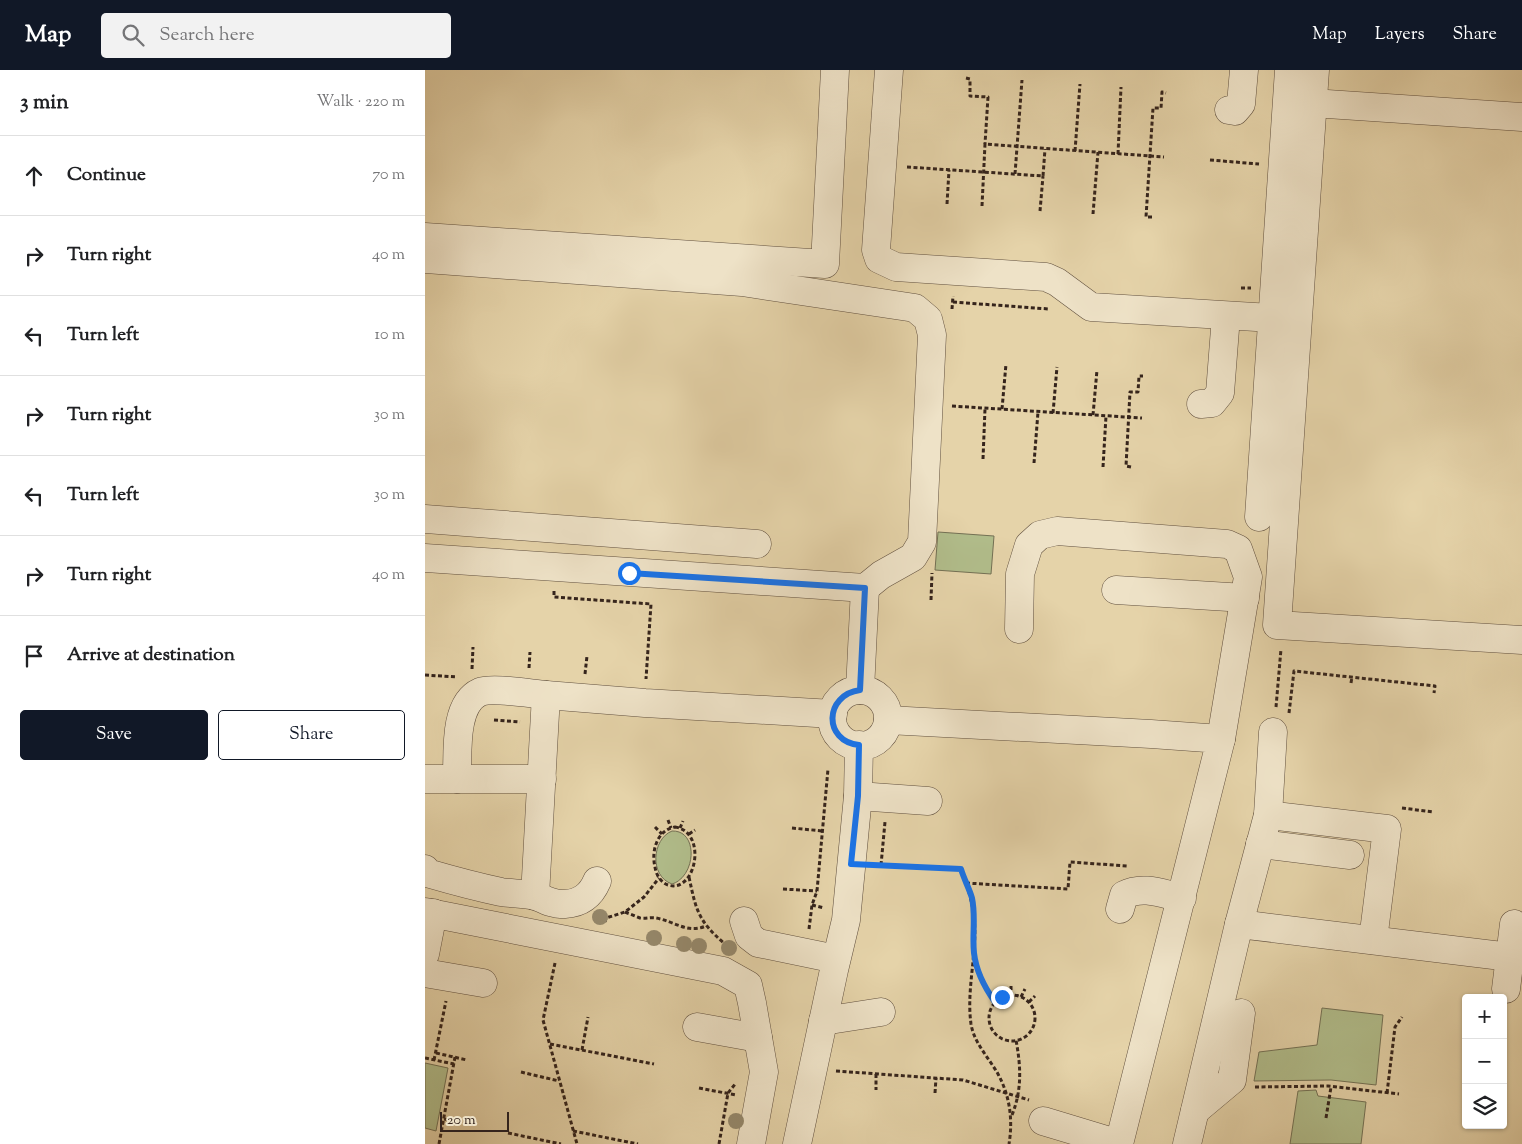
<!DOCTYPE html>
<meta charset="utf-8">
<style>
:root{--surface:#fff;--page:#f2f2f2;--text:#202124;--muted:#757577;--line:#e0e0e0;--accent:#111827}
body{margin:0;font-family:"Sorts Mill Goudy",serif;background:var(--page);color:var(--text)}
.controls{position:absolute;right:15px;bottom:15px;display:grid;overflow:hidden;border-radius:5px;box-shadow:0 1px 4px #0004}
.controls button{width:45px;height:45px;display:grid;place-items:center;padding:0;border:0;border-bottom:1px solid var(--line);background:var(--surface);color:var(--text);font:25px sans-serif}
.scale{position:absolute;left:15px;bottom:12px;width:69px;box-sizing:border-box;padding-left:5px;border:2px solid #35241c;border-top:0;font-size:14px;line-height:18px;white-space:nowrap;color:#35241c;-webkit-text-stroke:4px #eee2c7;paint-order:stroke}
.stop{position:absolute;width:15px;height:15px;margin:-11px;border:4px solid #1a73e8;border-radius:50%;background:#fff}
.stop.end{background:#1a73e8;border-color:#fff;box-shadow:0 1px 5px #0008}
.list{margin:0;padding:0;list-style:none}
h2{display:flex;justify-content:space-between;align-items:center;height:65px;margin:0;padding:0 20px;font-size:21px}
h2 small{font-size:16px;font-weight:400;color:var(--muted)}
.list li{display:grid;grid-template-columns:32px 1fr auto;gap:15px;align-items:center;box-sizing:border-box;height:80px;padding:0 20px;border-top:1px solid var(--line)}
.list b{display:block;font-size:19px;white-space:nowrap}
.list em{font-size:16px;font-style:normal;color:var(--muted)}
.actions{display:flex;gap:10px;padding:15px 20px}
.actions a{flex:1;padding:11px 0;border:1px solid var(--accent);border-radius:5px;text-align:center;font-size:18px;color:var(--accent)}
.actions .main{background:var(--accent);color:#fff}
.icon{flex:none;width:28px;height:28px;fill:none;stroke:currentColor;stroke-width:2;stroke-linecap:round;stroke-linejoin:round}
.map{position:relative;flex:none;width:1097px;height:1074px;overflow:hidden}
header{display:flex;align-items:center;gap:30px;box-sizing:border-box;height:70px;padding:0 25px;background:var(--accent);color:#fff}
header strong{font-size:24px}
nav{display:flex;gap:28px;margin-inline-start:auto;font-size:18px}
.search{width:350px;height:45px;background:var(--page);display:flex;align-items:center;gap:12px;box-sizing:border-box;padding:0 18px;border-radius:5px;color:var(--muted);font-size:19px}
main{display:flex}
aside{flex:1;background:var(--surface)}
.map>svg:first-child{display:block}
</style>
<header>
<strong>Map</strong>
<div class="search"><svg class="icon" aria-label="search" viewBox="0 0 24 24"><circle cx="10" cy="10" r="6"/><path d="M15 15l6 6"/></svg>Search here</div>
<nav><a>Map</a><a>Layers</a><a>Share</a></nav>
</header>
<main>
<aside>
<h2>3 min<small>Walk · 220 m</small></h2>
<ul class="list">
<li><svg class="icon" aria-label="ahead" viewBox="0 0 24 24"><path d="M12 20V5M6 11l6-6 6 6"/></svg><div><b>Continue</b></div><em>70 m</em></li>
<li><svg class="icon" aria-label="right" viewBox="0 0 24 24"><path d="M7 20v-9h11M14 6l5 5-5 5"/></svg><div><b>Turn right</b></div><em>40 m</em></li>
<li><svg class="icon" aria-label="left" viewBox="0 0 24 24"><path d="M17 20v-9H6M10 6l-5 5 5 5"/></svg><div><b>Turn left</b></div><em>10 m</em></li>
<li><svg class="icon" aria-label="right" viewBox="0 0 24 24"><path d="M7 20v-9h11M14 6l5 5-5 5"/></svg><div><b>Turn right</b></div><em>30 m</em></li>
<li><svg class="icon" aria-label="left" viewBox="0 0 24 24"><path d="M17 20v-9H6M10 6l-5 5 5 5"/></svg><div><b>Turn left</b></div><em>30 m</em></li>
<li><svg class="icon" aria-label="right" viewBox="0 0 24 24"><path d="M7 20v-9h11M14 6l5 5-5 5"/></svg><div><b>Turn right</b></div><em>40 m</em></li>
<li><svg class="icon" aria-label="arrive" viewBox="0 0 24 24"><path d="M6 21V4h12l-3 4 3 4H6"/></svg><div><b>Arrive at destination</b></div></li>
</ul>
<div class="actions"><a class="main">Save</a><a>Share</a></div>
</aside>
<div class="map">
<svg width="1097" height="1074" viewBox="0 0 1097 1074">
<rect width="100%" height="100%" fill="#e5d3a9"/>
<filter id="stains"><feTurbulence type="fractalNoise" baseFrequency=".004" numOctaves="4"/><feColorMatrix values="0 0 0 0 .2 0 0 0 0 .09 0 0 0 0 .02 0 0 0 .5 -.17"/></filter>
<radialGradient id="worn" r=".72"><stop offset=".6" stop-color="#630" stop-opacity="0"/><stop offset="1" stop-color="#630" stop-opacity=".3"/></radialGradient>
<g fill="#b1bd8b" stroke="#737054">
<polygon points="513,462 569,466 566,504 510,500"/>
<path d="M247 761C274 760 271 807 247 814 224 806 227 769 247 761Z"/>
<polygon points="897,938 958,945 951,1015 906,1010 829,1011 834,982 892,975"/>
<polygon points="0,993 23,998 11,1061 0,1058"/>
<polygon points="891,1020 893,1026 941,1032 936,1074 865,1074 873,1021"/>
</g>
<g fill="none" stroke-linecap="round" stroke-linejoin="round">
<g stroke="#61503f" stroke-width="29">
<g id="minor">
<polyline points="464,0 451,180 454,189 471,197 621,207 632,212 666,237 848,248"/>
<polyline points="890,0 852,555 1097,570"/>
<polyline points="887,33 1097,47"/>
<polyline points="804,40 810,41 816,34 819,0"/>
<polyline points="0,167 400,194 410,0"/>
<polyline points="0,189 317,212 490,238 503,249 507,265 497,472 488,487 456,505 440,518 0,488"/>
<polyline points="776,334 787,333 795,323 801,246"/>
<polyline points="834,447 864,0"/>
<polyline points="0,449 332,474"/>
<polyline points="691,520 820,528"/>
<polyline points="594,559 595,504 604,475 615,465 632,461 802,474 813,479 823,507 796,669"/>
<polyline points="435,620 440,518"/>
<circle cx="435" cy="648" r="28"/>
<polyline points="463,650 726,664 796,669 694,1074"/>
<polyline points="0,709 117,709"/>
<path d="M32 709C33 685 28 634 55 622 67 617 107 624 121 625"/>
<polyline points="433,726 503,731"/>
<polyline points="843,745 962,759 948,870"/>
<polyline points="835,774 925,785"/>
<path d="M0 799 2 803C26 810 52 817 76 822 87 824 100 823 111 826 120 830 129 835 140 834 156 833 166 825 172 811"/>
<polyline points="110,826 121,625 220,633 408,644"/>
<path d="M695 839 699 825C718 815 738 824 757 828"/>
<polyline points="0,842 298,901 323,915 327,933 339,1002 326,1074"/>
<polyline points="319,851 324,866 333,873 411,889"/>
<polyline points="814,854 843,745 848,662"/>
<polyline points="0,884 8,843"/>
<polyline points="0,903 58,913"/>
<polyline points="1081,919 1089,854"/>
<polyline points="398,951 456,942"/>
<polyline points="272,957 333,968"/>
<polyline points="770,1041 807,1010 816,943"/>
<polyline points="618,1051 694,1074"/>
<polyline points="372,1074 409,900 421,850 433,726 434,675"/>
<polyline points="762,1074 814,854 1085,887"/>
</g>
</g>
<g stroke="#35241c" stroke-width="3" stroke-dasharray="4 2.5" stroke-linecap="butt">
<polyline points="541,8 545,9 545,26 563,27 560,74"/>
<polyline points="650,81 655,14"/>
<polyline points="693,84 696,17"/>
<polyline points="785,90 834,94"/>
<polyline points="482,97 618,106 620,79"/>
<polyline points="590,104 597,10"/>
<polyline points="522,134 524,100"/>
<polyline points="557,136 560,74 739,87"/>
<polyline points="615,141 618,106"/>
<polyline points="668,144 673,82"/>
<polyline points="727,147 721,147 728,38 736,38 737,22 741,23"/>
<polyline points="816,218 826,218"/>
<polyline points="528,232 624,239"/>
<polyline points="527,239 528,226"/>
<polyline points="527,336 717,348"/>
<polyline points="577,339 581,294"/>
<polyline points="628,343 632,297"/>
<polyline points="668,345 672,300"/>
<polyline points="558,389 560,339"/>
<polyline points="609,393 613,342"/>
<polyline points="678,397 681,346"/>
<polyline points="706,397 701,396 705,322 713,322 714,306 718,306"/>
<polyline points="129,521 129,527 226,534 221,609"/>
<polyline points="506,530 507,503"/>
<polyline points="104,598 105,582"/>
<polyline points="47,599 48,577"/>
<polyline points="160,604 162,586"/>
<polyline points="0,605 32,607"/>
<polyline points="926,613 927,607"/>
<polyline points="851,637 856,579"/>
<polyline points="864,643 869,601 1010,616 1009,623"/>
<polyline points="69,650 95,652"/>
<polyline points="977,738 1008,742"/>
<polyline points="243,750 246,758"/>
<polyline points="230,757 237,764"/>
<path d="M250 757C283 762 271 824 243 815 235 812 231 804 230 797 226 781 232 760 250 757Z"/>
<polyline points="255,758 258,751"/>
<polyline points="367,758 398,761"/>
<polyline points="264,764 270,760"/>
<polyline points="456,795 460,752"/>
<path d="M456 795 536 799C542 815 547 830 549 847 553 882 541 918 546 954 549 973 564 988 573 1004 585 1026 588 1050 584 1074"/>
<path d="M264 807C271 840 273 851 300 874"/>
<polyline points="541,813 643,819 645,792 702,796"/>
<polyline points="358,819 392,821"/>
<polyline points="387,835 399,838"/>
<path d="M200 842C205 844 210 846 215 848 221 849 226 847 231 848 249 851 262 864 281 856"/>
<polyline points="180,852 181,848 200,842 219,827 234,808"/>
<polyline points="384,859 387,835 392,821 403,699"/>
<path d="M549 885C554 903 560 917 570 932"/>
<polyline points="130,893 118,950 152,1074"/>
<polyline points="586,916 586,925"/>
<polyline points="573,920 577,927"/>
<circle cx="587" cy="948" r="23"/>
<polyline points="596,927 600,919"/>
<polyline points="604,932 610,926"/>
<polyline points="125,974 229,994"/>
<polyline points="157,980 163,947"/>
<polyline points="11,983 42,990"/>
<polyline points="0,988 29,994"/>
<polyline points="9,990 21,931"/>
<polyline points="411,1001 538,1010 604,1030"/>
<polyline points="96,1002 134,1011"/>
<polyline points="451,1004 451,1020"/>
<polyline points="830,1017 903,1016 974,1024"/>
<polyline points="274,1018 311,1025"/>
<polyline points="510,1023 511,1008"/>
<polyline points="962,1023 970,957 977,947"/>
<path d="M587 1045C597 1020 596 997 591 970"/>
<polyline points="901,1048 906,1017"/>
<polyline points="19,1049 30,1051"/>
<polyline points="148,1061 213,1074"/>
<polyline points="83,1063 136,1074"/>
<polyline points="14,1074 30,987"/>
<polyline points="294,1074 303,1023 311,1013"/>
</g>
<use href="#minor" stroke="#eee2c7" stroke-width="28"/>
</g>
<g fill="#95886b">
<circle cx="175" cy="847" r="8"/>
<circle cx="229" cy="868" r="8"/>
<circle cx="259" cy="874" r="8"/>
<circle cx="274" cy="876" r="8"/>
<circle cx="304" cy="878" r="8"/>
<circle cx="311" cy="1051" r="8"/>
</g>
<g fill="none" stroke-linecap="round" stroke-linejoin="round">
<path stroke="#1a73e8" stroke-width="6" d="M204 503 440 518 435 620C399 625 398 671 434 675L433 726 426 794 536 799C539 809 544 818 547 828 551 847 547 865 549 883 551 901 560 918 570 932L577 927"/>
</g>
<rect width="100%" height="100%" filter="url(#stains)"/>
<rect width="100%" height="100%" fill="url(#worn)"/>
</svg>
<div class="controls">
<button>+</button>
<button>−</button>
<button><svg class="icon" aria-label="layers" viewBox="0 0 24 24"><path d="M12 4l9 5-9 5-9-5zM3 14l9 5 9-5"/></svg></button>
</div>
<div class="scale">20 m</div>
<div class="stop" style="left:204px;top:503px"></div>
<div class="stop end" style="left:577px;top:927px"></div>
</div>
</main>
